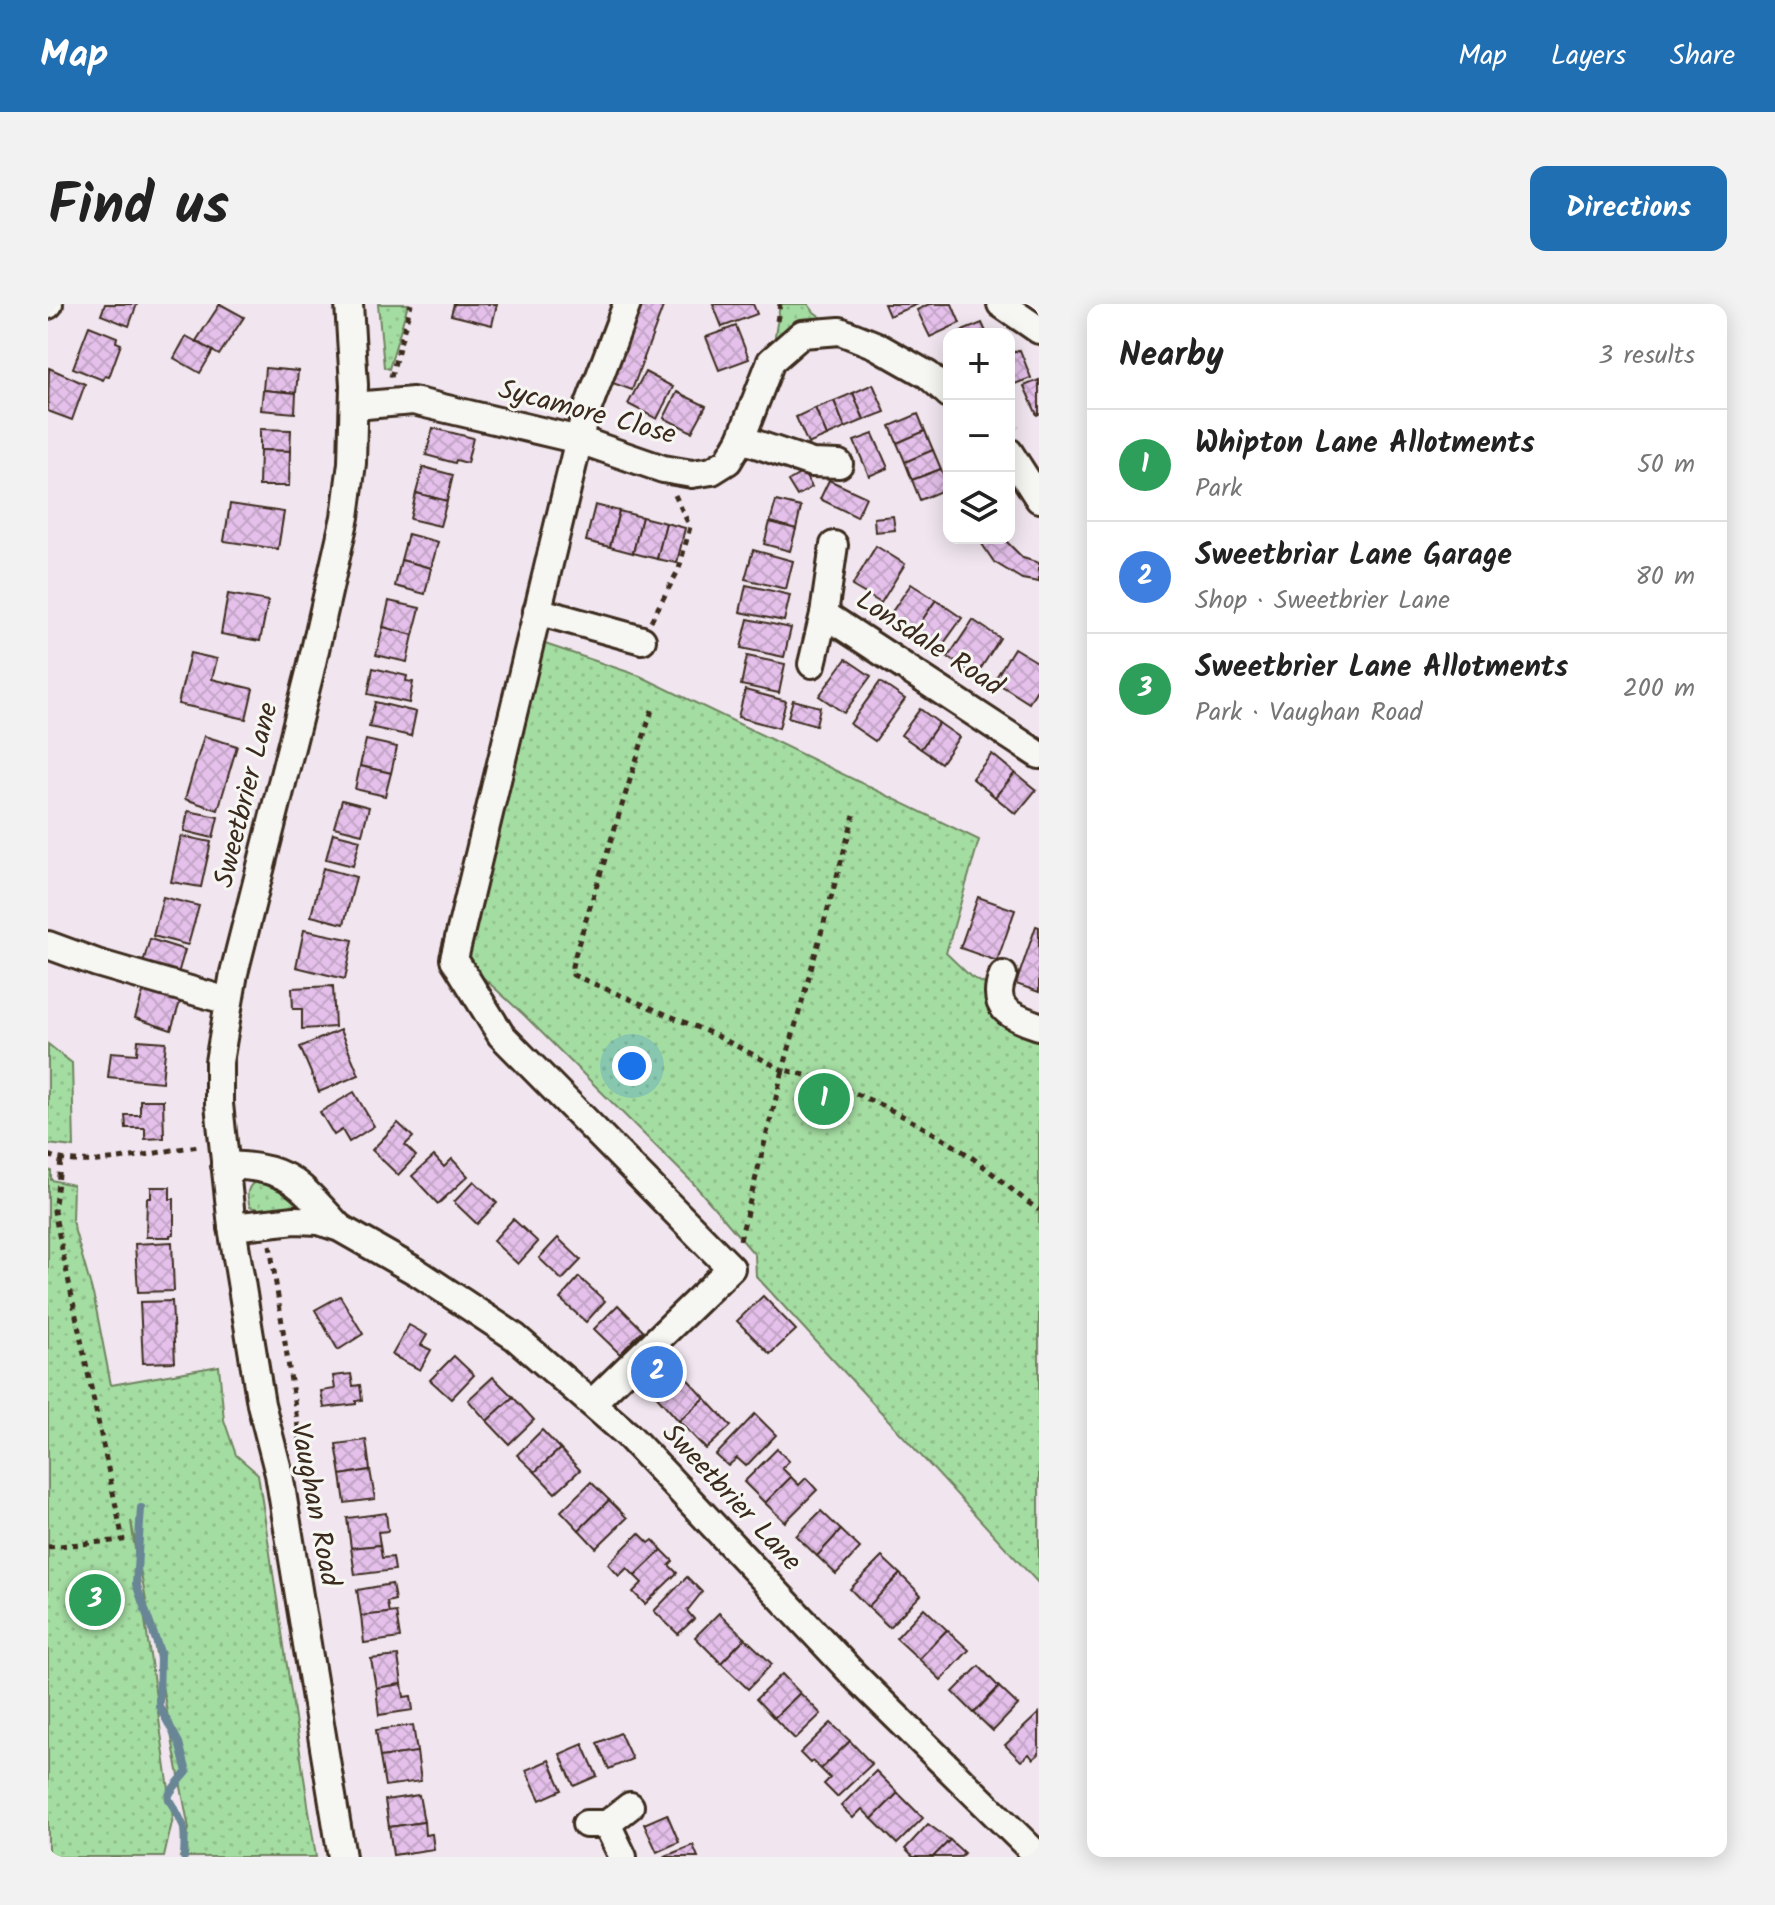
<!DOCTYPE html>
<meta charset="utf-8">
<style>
:root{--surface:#fff;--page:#f2f2f2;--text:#222;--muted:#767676;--line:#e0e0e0;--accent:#1f6fb2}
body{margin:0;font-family:Kalam,sans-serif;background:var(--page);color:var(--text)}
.controls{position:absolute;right:24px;top:24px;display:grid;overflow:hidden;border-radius:16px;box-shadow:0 4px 20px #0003}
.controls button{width:72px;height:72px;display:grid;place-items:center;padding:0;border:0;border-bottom:2px solid var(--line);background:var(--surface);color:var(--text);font:40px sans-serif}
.you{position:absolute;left:584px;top:762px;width:28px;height:28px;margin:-20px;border:6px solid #fff;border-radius:50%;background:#1a73e8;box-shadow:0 0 0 12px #1a73e833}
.badge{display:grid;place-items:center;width:52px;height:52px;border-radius:50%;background:var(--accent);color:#fff;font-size:26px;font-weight:700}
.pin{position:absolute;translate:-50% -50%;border:4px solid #fff;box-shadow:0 2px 8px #0006}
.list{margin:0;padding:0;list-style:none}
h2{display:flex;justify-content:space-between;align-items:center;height:104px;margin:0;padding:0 32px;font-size:34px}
h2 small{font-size:26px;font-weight:400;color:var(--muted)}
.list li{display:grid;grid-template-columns:52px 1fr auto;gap:24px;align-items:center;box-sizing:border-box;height:112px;padding:0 32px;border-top:2px solid var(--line)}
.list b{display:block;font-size:30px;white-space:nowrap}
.list p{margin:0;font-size:26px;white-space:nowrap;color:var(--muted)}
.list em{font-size:26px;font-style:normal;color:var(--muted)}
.icon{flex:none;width:44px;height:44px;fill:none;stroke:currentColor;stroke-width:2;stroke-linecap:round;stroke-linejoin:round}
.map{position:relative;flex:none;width:991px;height:1553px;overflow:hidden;border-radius:16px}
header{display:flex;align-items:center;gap:48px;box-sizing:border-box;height:112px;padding:0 40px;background:var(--accent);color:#fff}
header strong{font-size:38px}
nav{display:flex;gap:44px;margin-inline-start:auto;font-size:28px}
.intro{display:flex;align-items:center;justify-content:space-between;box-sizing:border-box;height:192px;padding:0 48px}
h1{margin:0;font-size:56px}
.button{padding:20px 36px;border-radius:16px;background:var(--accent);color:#fff;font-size:28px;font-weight:700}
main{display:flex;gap:48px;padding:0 48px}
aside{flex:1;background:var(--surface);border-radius:16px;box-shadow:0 4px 20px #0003}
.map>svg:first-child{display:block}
</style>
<header>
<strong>Map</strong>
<nav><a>Map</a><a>Layers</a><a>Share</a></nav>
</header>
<div class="intro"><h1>Find us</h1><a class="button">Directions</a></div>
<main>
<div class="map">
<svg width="991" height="1553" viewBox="0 0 991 1553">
<defs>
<pattern id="grass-dots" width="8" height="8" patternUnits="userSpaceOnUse" patternTransform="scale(2)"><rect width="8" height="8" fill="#a4dda2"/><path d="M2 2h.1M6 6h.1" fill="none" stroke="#8ebe8b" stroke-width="1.8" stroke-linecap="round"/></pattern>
<pattern id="building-cross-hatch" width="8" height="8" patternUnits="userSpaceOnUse" patternTransform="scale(2)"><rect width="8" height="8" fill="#e4c0ea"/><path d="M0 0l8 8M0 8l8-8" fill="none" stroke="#c4a5c8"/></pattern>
</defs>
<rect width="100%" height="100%" fill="#f1e6f0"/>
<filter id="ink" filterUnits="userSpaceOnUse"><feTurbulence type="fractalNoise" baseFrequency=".0125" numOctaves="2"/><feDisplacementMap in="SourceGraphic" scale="16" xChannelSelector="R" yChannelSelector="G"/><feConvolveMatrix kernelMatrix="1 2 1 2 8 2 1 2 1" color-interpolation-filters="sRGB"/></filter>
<g filter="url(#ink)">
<g fill="url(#grass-dots)" stroke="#708460" stroke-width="2">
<polygon points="330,0 360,0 341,65 336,63"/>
<polygon points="732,0 760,0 766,8 792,27 723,57"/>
<polygon points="494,339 592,372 931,536 898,649 923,673 991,708 991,1280 708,972 707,951 645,879 476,711 417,657"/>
<polygon points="0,740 24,759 26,843 0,840"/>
<polygon points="0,866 3,867 3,876 25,881 24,917 46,994 63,1081 171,1062 176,1116 188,1151 210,1170 268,1553 132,1553 141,1525 83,1217 125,1514 116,1553 0,1553"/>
<path d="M210 876 229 878 263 906 220 907 202 903C198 891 198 882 210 876Z"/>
</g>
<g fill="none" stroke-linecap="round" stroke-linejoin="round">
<path stroke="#678695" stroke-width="8" d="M93 1204 88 1280 112 1348 111 1402 131 1439 139 1468C109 1502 122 1488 135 1521 138 1530 136 1544 136 1553"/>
</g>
<g fill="url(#building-cross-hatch)" stroke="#3b2a1e" stroke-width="2">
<polygon points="57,0 89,0 81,22 53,11"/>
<polygon points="172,0 196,13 171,51 148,37"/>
<polygon points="406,0 449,0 444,21 403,11"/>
<polygon points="591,0 616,0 584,86 562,78"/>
<polygon points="665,0 705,0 709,10 674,23"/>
<polygon points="836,0 870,0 841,12"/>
<polygon points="881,0 904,0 912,19 882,33 869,6"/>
<polygon points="934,19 939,30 907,30"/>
<polygon points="41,22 69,33 68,38 73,40 61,73 57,72 55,76 25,64"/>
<polygon points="688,22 701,55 671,66 658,33"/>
<polygon points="138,32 165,47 152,69 126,54"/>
<polygon points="972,46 983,74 961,82 961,50"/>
<polygon points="1,64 37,80 24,116 0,107"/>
<polygon points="217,64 250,67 248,89 215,86"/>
<polygon points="597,68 625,83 609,115 580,100"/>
<polygon points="991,76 991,110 989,111 976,82"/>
<polygon points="825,80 837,108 816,116 805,89"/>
<polygon points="215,86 248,89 247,109 213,106"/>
<polygon points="629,88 658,102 644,128 616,114"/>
<polygon points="805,89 816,116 797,124 786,97"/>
<polygon points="786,97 797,124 779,132 767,104"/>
<polygon points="767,104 779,132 760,140 748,113"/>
<polygon points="870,110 877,127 849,139 842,122"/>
<polygon points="385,124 425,134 419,159 408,156 407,159 378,151"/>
<polygon points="212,125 243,126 242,147 212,146"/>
<polygon points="877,127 885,146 857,158 849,139"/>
<polygon points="825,130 840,164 821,172 806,137"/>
<polygon points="212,146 242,147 241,182 211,182"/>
<polygon points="885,146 893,165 864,176 857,158"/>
<polygon points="375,163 405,171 399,197 368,189"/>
<polygon points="893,165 900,184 872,196 864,176"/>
<polygon points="755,168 764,183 749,192 740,177"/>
<polygon points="781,176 818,193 809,213 772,195"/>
<polygon points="368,189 399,197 392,222 362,215"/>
<polygon points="728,197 753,203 748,225 722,218"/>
<polygon points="182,200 236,208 230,245 176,237"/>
<polygon points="547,201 571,207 562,243 538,237"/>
<polygon points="571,207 594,213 585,249 562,243"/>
<polygon points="845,212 847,226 827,228 826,214"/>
<polygon points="594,213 618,219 609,255 585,249"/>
<polygon points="722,218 748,225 742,247 716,240"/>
<polygon points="618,219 637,224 629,259 609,255"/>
<polygon points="360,230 390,238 383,264 353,256"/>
<polygon points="941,234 955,234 975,254 991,259 991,278 974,275 946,258 934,240"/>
<polygon points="828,242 857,260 833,299 804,282"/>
<polygon points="705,246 745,257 738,285 697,275"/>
<polygon points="353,256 383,264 377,290 347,282"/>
<polygon points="863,280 888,296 866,328 841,312"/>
<polygon points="698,281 742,291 736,317 692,308"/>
<polygon points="180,290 220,297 212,337 173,330"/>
<polygon points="888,296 914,314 891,346 866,328"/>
<polygon points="341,297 372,304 365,331 335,323"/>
<polygon points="700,315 743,324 736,353 693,344"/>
<polygon points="925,316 952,334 928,372 900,353"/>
<polygon points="335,323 365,331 359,358 328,351"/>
<polygon points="966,344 991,359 991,382 981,399 946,377"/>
<polygon points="142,349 169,355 164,375 205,385 198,415 130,400"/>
<polygon points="699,352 737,360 731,389 693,381"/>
<polygon points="798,355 823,372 796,409 771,392"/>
<polygon points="325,364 359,372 358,377 365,378 361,399 320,390"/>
<polygon points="832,378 857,395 827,437 802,420"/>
<polygon points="697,386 738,397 731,424 690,413"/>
<polygon points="745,396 772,403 768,421 740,413"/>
<polygon points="327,398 368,408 363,432 321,423"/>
<polygon points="872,405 891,419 873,445 853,431"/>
<polygon points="891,419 911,433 893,459 873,445"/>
<polygon points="156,432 189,442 170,506 137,495"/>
<polygon points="318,436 349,443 343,469 312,462"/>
<polygon points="944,450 967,469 947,493 924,474"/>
<polygon points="312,462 343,469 337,492 307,485"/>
<polygon points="967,469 988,486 968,510 947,493"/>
<polygon points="294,496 321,503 314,530 286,523"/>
<polygon points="140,507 170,513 165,534 136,527"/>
<polygon points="285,529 312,536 305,562 278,555"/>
<polygon points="133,532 163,538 153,583 123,578"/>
<polygon points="275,564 308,573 296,620 263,612"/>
<polygon points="115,593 151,602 140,641 105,632"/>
<polygon points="930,593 967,606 949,657 912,644"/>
<polygon points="988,622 991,623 991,688 968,680"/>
<polygon points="256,626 305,636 297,675 248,663"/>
<polygon points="102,635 137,646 129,673 94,662"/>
<polygon points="285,682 287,723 254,725 254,705 245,705 244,684"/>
<polygon points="97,683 133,695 123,726 87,714"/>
<polygon points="292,726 311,771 271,788 252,743"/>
<polygon points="90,736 118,738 114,778 60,773 63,748 89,750"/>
<polygon points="306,788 326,822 301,838 294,826 286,831 272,808"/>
<polygon points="92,796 115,796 116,834 97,835 97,824 78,824 77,811 92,811"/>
<polygon points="350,819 365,833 357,841 368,852 350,871 324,846"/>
<polygon points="386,852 396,863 404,855 420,872 390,900 364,872"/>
<polygon points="426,877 449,899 429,920 406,898"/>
<polygon points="103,883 122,883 122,895 126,895 126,930 122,931 122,933 98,933 99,894 103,894"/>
<polygon points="465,915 490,938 470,960 445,937"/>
<polygon points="510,934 533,956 514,976 491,954"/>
<polygon points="124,938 126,987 90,988 87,940"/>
<polygon points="531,973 557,997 538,1018 512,995"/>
<polygon points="292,992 315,1030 290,1046 267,1006"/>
<polygon points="715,992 748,1026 722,1050 689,1017"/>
<polygon points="124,997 127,1058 95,1059 92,998"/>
<polygon points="570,1001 595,1026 572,1050 546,1025"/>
<polygon points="361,1021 379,1031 373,1041 383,1046 372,1066 344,1051"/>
<polygon points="406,1052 426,1071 403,1095 382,1076"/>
<polygon points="630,1065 657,1094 631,1117 605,1088"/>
<polygon points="303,1070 305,1082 312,1081 314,1096 308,1097 308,1100 276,1104 273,1087 287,1085 285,1072"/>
<polygon points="445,1073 465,1093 439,1117 420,1096"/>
<polygon points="465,1093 486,1116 461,1140 439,1117"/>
<polygon points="657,1094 683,1122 658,1145 631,1117"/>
<polygon points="707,1110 728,1131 698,1162 689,1154 680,1162 668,1151"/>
<polygon points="494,1126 512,1145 487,1168 469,1151"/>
<polygon points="318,1136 322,1166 293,1171 288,1140"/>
<polygon points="512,1145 532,1166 507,1189 487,1168"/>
<polygon points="729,1145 741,1157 734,1164 743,1173 717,1199 696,1178"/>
<polygon points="322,1166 327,1195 297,1199 293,1171"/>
<polygon points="743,1173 751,1181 758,1174 769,1186 737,1218 717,1199"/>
<polygon points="543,1178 561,1196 531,1226 513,1207"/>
<polygon points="561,1196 579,1214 548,1244 531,1226"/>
<polygon points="773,1207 793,1226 769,1252 748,1232"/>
<polygon points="338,1209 340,1227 330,1228 332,1241 303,1244 299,1214"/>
<polygon points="793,1226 812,1244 788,1270 769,1252"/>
<polygon points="591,1229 601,1239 605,1236 614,1246 587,1272 579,1264 571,1272 560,1260"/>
<polygon points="332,1241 334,1254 345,1253 347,1266 307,1271 303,1244"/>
<polygon points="614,1246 625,1257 621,1261 629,1269 597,1300 585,1288 594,1279 587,1272"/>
<polygon points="834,1253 852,1270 820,1303 802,1285"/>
<polygon points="852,1270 873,1291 841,1323 820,1303"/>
<polygon points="639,1273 654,1288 639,1307 646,1315 630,1330 606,1307"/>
<polygon points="344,1280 347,1296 339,1298 341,1309 313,1312 309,1286"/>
<polygon points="876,1304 899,1326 871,1355 848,1334"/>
<polygon points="348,1308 352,1334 316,1339 313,1312"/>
<polygon points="671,1309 697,1334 673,1359 647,1333"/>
<polygon points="899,1326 921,1346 893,1376 871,1355"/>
<polygon points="697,1334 724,1360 700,1385 673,1359"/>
<polygon points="350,1352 354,1380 328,1384 323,1355"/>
<polygon points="931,1362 951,1383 926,1409 905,1388"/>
<polygon points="734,1370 752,1389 726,1414 708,1395"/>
<polygon points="354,1380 356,1393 363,1392 365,1406 331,1411 328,1384"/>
<polygon points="951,1383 970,1401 945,1427 926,1409"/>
<polygon points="752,1389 773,1410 747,1435 726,1414"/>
<polygon points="991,1409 991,1450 985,1455 981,1450 973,1457 957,1441"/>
<polygon points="783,1419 802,1437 773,1465 764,1457 762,1459 752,1449"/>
<polygon points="365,1421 369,1448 332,1453 328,1426"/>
<polygon points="572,1429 584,1455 561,1465 549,1439"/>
<polygon points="802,1437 824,1460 789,1493 776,1480 782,1474 773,1465"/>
<polygon points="535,1440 549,1472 526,1482 512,1450"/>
<polygon points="369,1448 373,1477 337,1482 332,1453"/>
<polygon points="501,1456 514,1486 492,1496 478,1466"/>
<polygon points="828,1467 850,1489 824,1515 814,1505 805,1514 793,1502"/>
<polygon points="850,1489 875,1514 849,1540 824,1515"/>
<polygon points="371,1491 376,1518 341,1523 337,1496"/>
<polygon points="619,1510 631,1538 609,1548 596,1520"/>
<polygon points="376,1518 377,1531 384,1530 386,1545 345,1551 341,1523"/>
<polygon points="880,1520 902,1536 885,1553 865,1553 857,1545"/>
<polygon points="902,1536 916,1549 912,1553 885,1553"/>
<polygon points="645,1541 650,1553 615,1553"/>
</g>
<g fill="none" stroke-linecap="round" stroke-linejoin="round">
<g stroke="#3b2a1e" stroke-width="32">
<g id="minor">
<polyline points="953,0 991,26"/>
<polyline points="0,1 1,0"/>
<polyline points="306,102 365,97 531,136 615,165 644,170 664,167 680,157 693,135 723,57 754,30 792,27 827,41 880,71 901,90"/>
<polyline points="693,135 764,159 791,160"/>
<polyline points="961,148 991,195"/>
<polyline points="786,241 776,310 991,451"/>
<polyline points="489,307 594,336"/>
<polyline points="764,360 776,310"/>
<polyline points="0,641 49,659 180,697"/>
<path d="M955 671C942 705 962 712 991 722"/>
<path d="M177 861C241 862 250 879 291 923"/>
<polyline points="184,923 247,916 271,917 292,924 369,968 467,1033 580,1131 807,1372 991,1553"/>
<polyline points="545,1098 683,964 453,731 406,655 536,114 579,0"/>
<polyline points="538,1520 559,1520 582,1502"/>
<polyline points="559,1520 575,1553"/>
<polyline points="294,1553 231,1170 213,1100 184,923 171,800 171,758 186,669 262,368 297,213 304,159 306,81 301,0"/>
</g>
</g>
<g stroke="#3b2a1e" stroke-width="5" stroke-dasharray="6 6" stroke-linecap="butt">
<polyline points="729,17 732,0"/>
<polyline points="343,73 363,0"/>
<polyline points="961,116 970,124"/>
<polyline points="603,317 631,265 642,223 627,191"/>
<polyline points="604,406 530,641 524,662 525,671 667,731 735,766 806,511"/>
<path d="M0 851C39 868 110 846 153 842"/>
<path d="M692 936 735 766C790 775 877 821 923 853 947 870 967 890 991 906"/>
<polyline points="222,941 254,1149"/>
<polyline points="0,1243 75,1236 6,907 13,857"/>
</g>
<use href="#minor" stroke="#f6f6f2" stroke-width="26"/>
</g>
</g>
<g text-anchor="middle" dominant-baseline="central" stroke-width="6" stroke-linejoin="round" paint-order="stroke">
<g font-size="28" fill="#3b2a1e" stroke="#f6f6f2">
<text transform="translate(539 109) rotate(15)">Sycamore Close</text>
<text transform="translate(881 340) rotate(33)">Lonsdale Road</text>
<text transform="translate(199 491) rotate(-76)">Sweetbrier Lane</text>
<text transform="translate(683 1194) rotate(47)">Sweetbrier Lane</text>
<text transform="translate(266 1201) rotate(79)">Vaughan Road</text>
</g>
</g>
</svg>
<div class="controls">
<button>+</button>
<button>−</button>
<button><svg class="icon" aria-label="layers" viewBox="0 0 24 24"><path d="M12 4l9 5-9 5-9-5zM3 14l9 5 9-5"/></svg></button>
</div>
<div class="you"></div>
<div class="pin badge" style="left:776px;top:795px;background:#2e9e5b">1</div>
<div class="pin badge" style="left:609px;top:1068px;background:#3f7fe0">2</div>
<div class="pin badge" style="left:47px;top:1296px;background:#2e9e5b">3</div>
</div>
<aside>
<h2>Nearby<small>3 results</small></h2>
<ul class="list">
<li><span class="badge" style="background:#2e9e5b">1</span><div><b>Whipton Lane Allotments</b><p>Park</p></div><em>50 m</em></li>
<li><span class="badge" style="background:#3f7fe0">2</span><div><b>Sweetbriar Lane Garage</b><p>Shop · Sweetbrier Lane</p></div><em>80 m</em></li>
<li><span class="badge" style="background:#2e9e5b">3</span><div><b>Sweetbrier Lane Allotments</b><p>Park · Vaughan Road</p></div><em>200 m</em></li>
</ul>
</aside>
</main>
